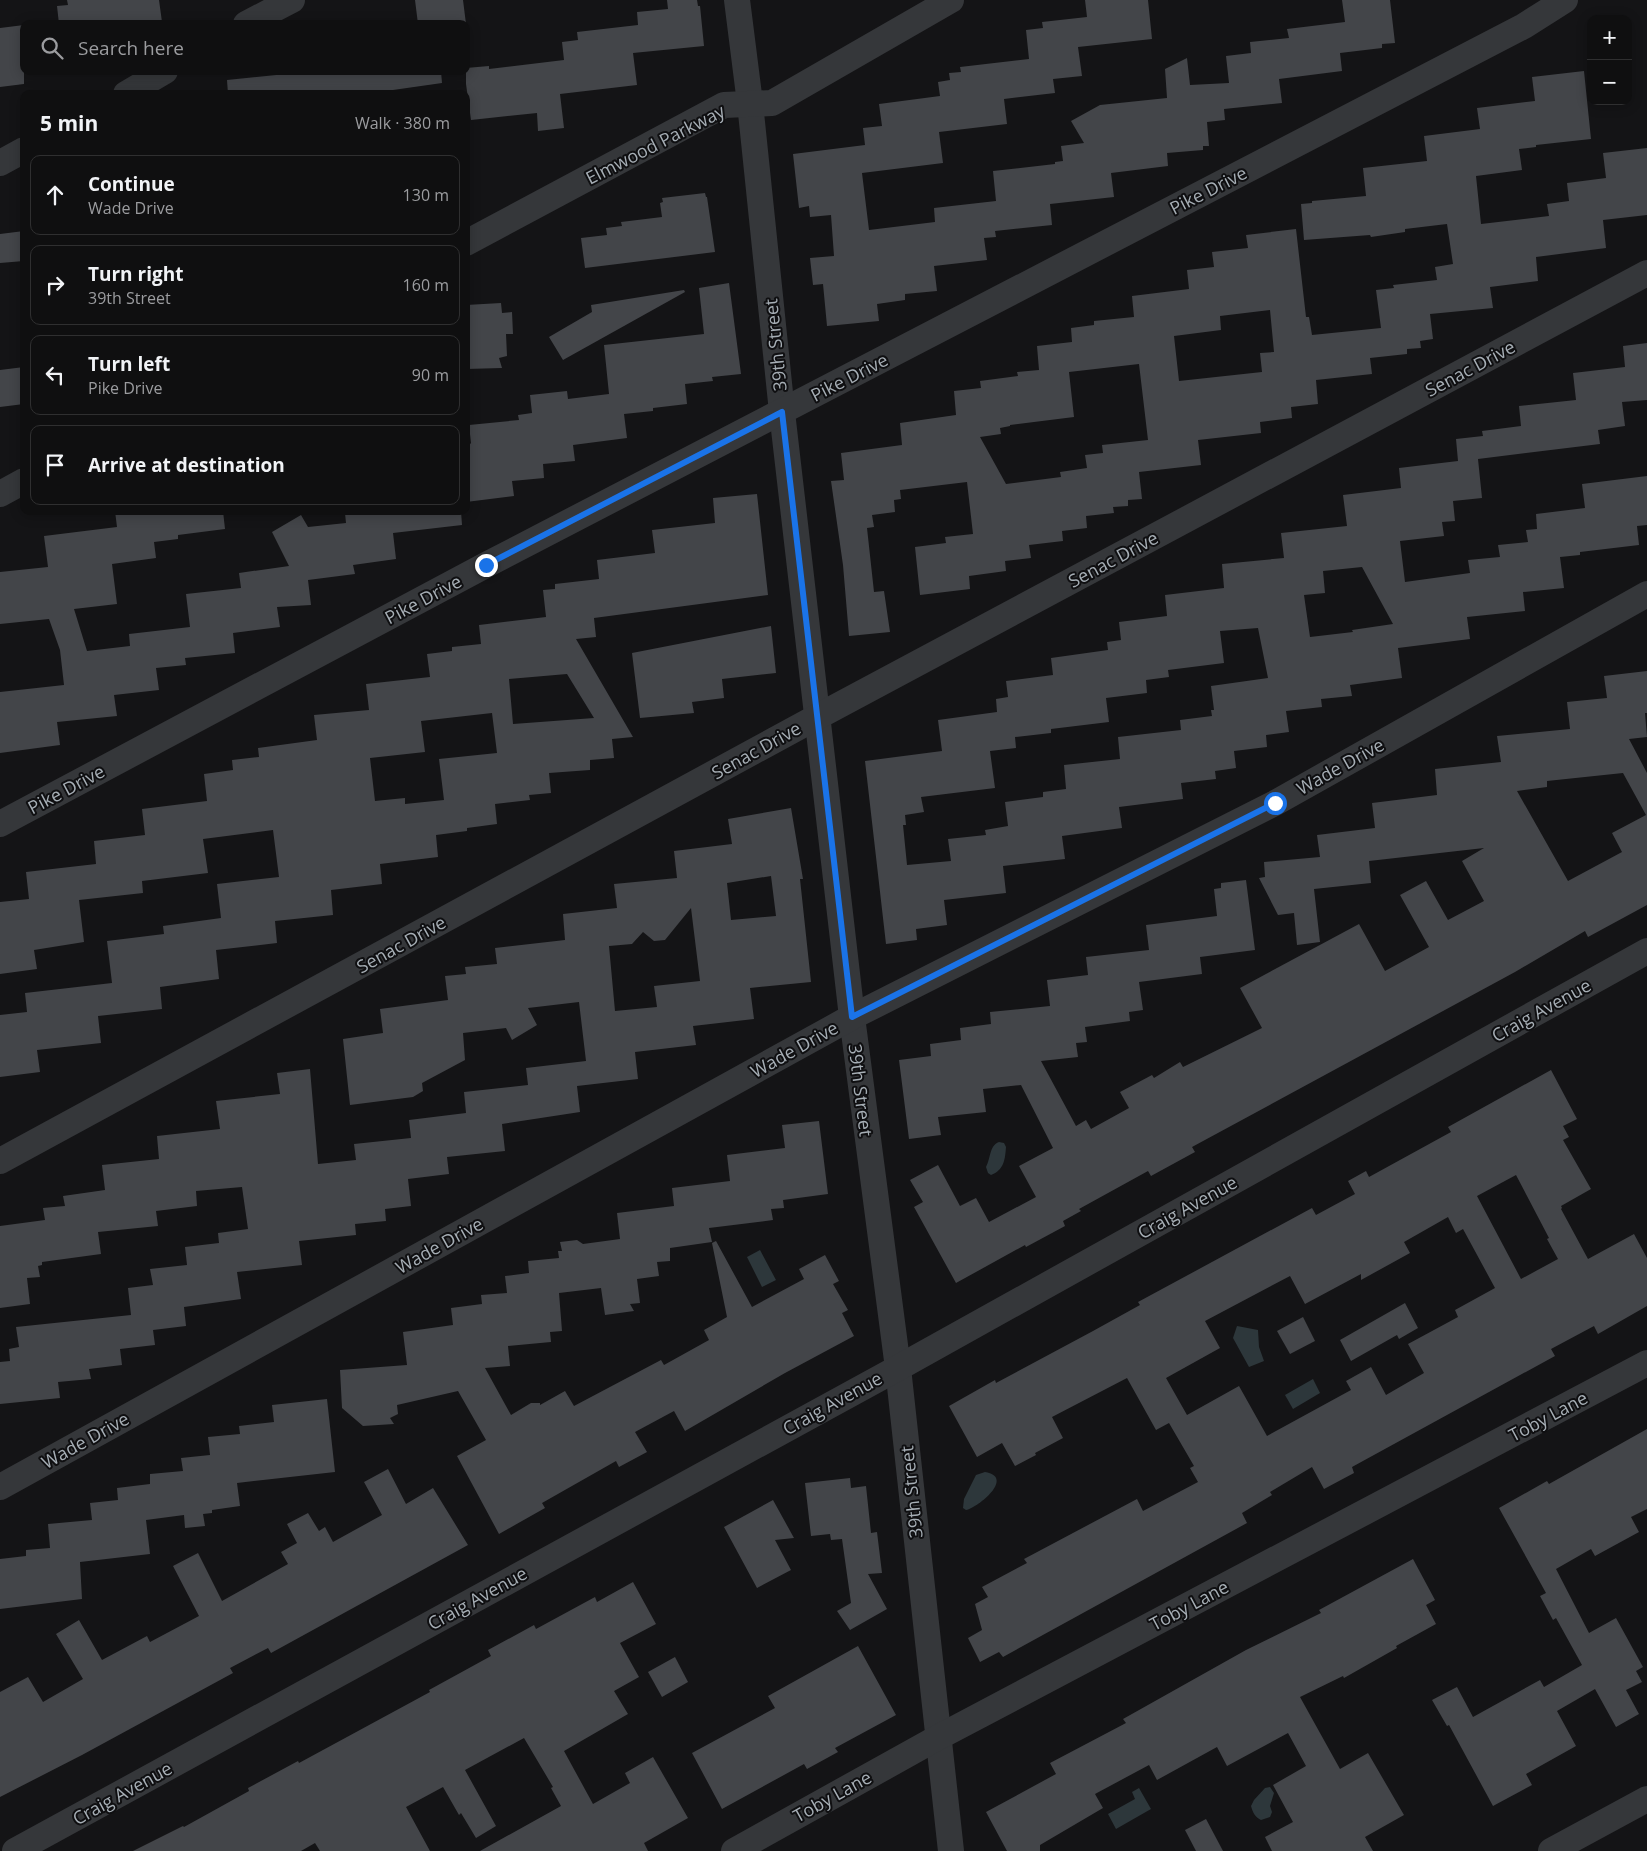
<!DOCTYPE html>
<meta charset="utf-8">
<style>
:root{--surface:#0f0f10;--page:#1d1d1e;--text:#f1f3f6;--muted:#9b9c9f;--line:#2f2f30}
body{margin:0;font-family:"Open Sans",sans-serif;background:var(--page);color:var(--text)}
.controls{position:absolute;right:15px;top:15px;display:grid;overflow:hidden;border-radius:10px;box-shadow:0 2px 12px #0003}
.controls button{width:45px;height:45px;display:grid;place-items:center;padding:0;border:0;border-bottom:1px solid var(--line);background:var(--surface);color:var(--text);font:25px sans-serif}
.stop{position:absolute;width:15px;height:15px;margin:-11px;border:4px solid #1a73e8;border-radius:50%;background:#fff}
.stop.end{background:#1a73e8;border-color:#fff;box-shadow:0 1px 5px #0008}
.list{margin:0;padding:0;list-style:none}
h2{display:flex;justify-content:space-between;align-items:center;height:65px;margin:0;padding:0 20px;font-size:21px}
h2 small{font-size:16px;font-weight:400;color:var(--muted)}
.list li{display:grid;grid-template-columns:32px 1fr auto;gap:15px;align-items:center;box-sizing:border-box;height:80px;margin:0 10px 10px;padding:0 10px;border:1px solid var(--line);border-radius:10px}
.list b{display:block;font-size:19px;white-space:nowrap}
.list p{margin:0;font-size:16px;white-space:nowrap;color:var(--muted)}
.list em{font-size:16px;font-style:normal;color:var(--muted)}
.icon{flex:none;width:28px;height:28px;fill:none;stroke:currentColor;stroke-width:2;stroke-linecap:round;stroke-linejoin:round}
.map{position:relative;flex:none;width:1647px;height:1851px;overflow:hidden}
.search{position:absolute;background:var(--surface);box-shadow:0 2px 12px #0003;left:20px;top:20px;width:450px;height:55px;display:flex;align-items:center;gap:12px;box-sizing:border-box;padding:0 18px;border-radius:10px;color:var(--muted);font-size:19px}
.panel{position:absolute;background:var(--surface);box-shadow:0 2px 12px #0003;left:20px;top:90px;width:450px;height:425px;border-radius:10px}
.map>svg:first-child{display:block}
</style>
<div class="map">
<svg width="1647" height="1851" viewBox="0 0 1647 1851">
<rect width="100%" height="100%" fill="#141416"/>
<g fill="#2d373b">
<path d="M999 1142 1004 1143 1006 1147C1005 1160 1004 1170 991 1175L988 1173 986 1167C991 1158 989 1146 999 1142Z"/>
<polygon points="760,1250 776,1280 762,1287 747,1257"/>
<polygon points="1237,1326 1258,1330 1259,1347 1264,1361 1249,1367 1233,1338"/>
<polygon points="1313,1379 1320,1393 1293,1409 1285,1395"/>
<path d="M985 1472C1015 1477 979 1507 966 1510L963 1508 964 1499 976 1475Z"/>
<path d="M1270 1787 1274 1793 1270 1806 1272 1812 1270 1817 1261 1820C1255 1817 1253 1813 1251 1806L1254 1800 1265 1788Z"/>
<polygon points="1139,1788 1151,1809 1116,1829 1108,1814 1135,1799 1132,1792"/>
</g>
<g fill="#434549" fill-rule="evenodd">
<polygon points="67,0 159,0 162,22 59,24 57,6 68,5"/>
<polygon points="415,0 463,0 466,24 418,24"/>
<polygon points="667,0 697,0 698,6 700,6 704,46 633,53 637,85 560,94 564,128 538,131 537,113 471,120 466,84 466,68 489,66 489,69 564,60 562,42 578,40 577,32 638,25 637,12 668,9"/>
<polygon points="1085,0 1148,0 1152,39 1078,47 1082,76 1053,79 1055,93 1004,99 1007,124 939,132 943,163 862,173 869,230 935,222 934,208 996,201 993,171 1055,164 1055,162 1063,161 1061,146 1084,143 1071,121 1100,105 1167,98 1165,69 1187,58 1190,85 1229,83 1226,56 1251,53 1250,42 1289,38 1287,29 1345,22 1342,0 1390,0 1395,43 1382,44 1382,48 1340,53 1342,71 1279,79 1282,103 1224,109 1225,120 1207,122 1209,146 1203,146 1203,150 1167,153 1168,166 1111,173 1114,197 1050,204 1052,225 995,231 996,237 984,238 987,260 934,266 937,291 905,294 905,300 877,304 879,321 827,326 823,284 813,285 810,258 834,256 831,215 810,217 809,206 799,208 793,154 865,145 863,128 882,126 879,104 940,96 938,82 950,80 949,73 961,72 960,67 1029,59 1026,30 1043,28 1042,22 1087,17"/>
<polygon points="24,25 24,84 0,87 0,28"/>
<polygon points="296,71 441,71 442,83 393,90 393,94 228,94 227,80 296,73"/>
<path d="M1584 71 1591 139 1536 145V147L1519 149 1522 170 1476 176 1481 224 1549 216 1547 204 1569 201 1567 183 1606 178 1603 153 1647 148V215L1603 220 1606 248 1536 257 1538 281 1490 287 1493 308 1430 314 1433 339 1420 341 1421 348 1407 349V354L1370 358 1372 374 1316 380 1318 404 1291 407 1292 418 1260 422 1261 433 1198 440 1201 465 1139 472 1142 499 1128 500V506L1113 507 1114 513 1086 516 1087 528 1062 531 1063 541 1029 545 1031 558 1005 561 1006 571 969 576 970 589 920 595 915 547 946 543 945 537 973 534 967 482 900 490 901 499 894 500 895 512 872 515 874 527 867 528 874 592 884 591 890 632 849 636 843 565 831 481 844 480 841 453 902 445 900 423 956 415 954 391 981 388 980 381 1018 376 1017 372 1039 370 1037 346 1072 342 1071 328 1094 325V321L1134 317 1132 296 1189 289 1187 270 1214 267 1212 252 1248 248 1246 235 1296 229 1306 317H1309L1312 335 1381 328 1376 290 1394 288 1393 285 1437 280 1435 267 1453 264 1447 224 1405 229V232L1371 237 1370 235 1304 240 1301 204 1312 203V201L1366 196 1363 168 1427 161 1424 136 1480 129 1477 108 1535 101 1532 77ZM1270 310 1274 352 1260 353 1262 372 1179 381 1174 336 1221 330 1220 316ZM1139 364 1148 440 1102 445 1103 453 1085 455 1087 468 1060 472 1061 477 1006 484 980 437 1001 434 1000 428 1010 426V425L1074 417 1069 372Z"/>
<polygon points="705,193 706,197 707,197 715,252 585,268 581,238 607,235 606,228 622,226 621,222 662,217 660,203 663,202 662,198"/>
<polygon points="24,231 24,261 0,263 0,234"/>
<polygon points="729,283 741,374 712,377 713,381 685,384 687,404 653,408 653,411 624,414 627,438 573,445 575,461 543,464 544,478 512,481 514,496 466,502 466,449 471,443 469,425 519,420 518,415 532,413 530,395 567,391 568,399 609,394 604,345 704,334 699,288"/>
<polygon points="684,290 685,292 563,360 549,337 592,312 591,305"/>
<polygon points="501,303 502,313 512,312 513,334 506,334 507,356 499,358 502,368 466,369 466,305"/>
<path d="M1647 343V400L1622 402 1625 426 1598 430 1600 444 1478 459 1482 498 1453 501 1455 521 1442 522 1444 536 1400 541 1405 582 1470 573 1468 560 1500 557 1498 545 1528 542 1526 530 1537 529 1536 514 1585 508 1582 484 1647 476V525L1637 526 1639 545 1580 552V555L1560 557 1564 588 1523 592 1525 611 1467 617 1470 639 1398 648 1402 678 1350 685 1352 696 1321 699 1322 707 1286 711 1289 732 1266 735 1267 747 1234 751 1236 768 1215 771 1216 779 1181 783 1183 799 1119 807 1122 828 1062 836 1065 859 1003 866 1006 893 944 900 947 925 916 929 917 940 886 944 865 761 942 751 938 720 997 712 996 699 1008 697 1006 681 1053 675 1051 658 1108 650 1107 642 1121 640 1119 622 1167 616 1165 595 1224 588 1222 564 1284 558 1281 533 1347 526 1343 495 1401 488 1399 468 1458 461 1456 439 1483 436 1482 431 1521 426 1519 406 1576 400 1573 373 1625 367 1623 346ZM1362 567 1393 624 1352 630 1353 632 1310 637 1304 595 1325 593 1323 571ZM1258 628 1268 678 1211 686 1214 710H1211L1212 716 1180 720 1181 730 1118 737 1120 759 1064 765 1066 789 1043 792V797L1005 802 1008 826 985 830 986 835 948 839 951 861 907 865 903 825H906L905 815 924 812 921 797 995 788 990 751 1016 748 1015 737 1051 733V729L1109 722 1106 698 1147 693 1146 680 1169 677 1168 670 1224 663 1220 631Z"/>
<polygon points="24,367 24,404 0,407 0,370"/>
<path d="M757 494 768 595 594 618 596 637 576 639 633 737 612 739 614 758 590 760V770L549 773 551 793 529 795 530 800 495 804 497 824 467 828V831L436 835 438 857 380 864 382 884 331 890 333 915 275 921 277 943 216 950 219 979 160 987 162 1009 98 1016 101 1043 37 1050 40 1072 0 1077V1015L27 1012 25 993 112 983 107 941 164 934 163 926 221 918 217 884 279 877 273 830 203 839 208 873 142 881 143 893 79 900 84 942 34 950 37 969 0 974V902L29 899 26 872 96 864 94 841 145 835 142 809 207 801 204 774 233 770 232 760 259 757 258 748 317 740 314 715 369 710 366 684 430 677 427 654 452 651V647L481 644 479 625 546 617 543 590 555 589V584L599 579 597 560 655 553 652 530 715 523 713 498ZM567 674 594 718 513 724 509 679ZM492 713 497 753 439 759 444 800 405 804V798L375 801 370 758 425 752 421 721Z"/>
<polygon points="115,511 223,511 225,529 178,535 178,539 154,542 156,558 112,564 117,604 74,609 87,651 130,646 129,634 190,627 186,594 241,588 239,573 289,566 272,532 301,515 308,527 346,523 345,513 362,511 461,511 462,525 393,533 396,559 353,565 355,574 308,580 311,605 277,607 280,627 233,633 235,653 185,658 186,665 156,668 159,690 114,695 117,716 57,722 60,745 0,753 0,692 64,685 60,650 49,619 0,624 0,572 48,567 44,536 117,527"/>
<polygon points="771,626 776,673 722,679 724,698 692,702 694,713 640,718 632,653"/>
<path d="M1647 671V713H1645L1647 737 1629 739 1647 773V905L1588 937 1585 931 1515 972 1192 1147 1195 1152 1151 1176 1148 1171 1079 1209 1081 1211 1063 1221 1065 1226 1026 1247 1025 1245 956 1283 914 1207 923 1202 910 1180 938 1165 960 1206 976 1198 989 1222 1036 1197 1019 1166 1053 1148 1021 1085 983 1089 986 1112 938 1117 941 1135 909 1139 899 1060 931 1056 930 1044 961 1040 960 1028 991 1024 990 1012 1050 1006 1047 980 1088 975 1086 957 1149 950 1146 925 1217 916 1214 889 1221 888V883L1246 880 1255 950 1200 957 1202 974 1139 982 1143 1010 1129 1012 1130 1021 1085 1027 1087 1042 1076 1043 1078 1057 1041 1061 1076 1126 1086 1120 1091 1129 1129 1108 1120 1092 1152 1075 1154 1078 1180 1062 1183 1067 1262 1028 1240 988 1359 924 1385 971 1429 947 1400 895 1426 881 1448 920 1484 901 1462 861 1484 848 1369 861 1371 883 1314 889 1320 942 1297 945 1294 913 1278 915 1259 878 1265 877 1264 862 1320 857 1317 835 1375 828 1372 803 1437 795 1435 769 1501 762 1497 736 1570 729 1567 702 1607 698 1604 676ZM1623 773 1646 815 1612 833 1622 852 1568 881 1517 791 1547 787V781Z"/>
<path d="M791 808 803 879H800L811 982 750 988 754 1019 693 1026 696 1045 635 1052 638 1079 577 1086 580 1112 502 1124 505 1151 447 1157 449 1174 408 1179 411 1206 385 1209 386 1221 355 1224 356 1235 299 1241 302 1265 237 1272 241 1299 184 1307 186 1326 153 1330 155 1345 120 1349 122 1365 89 1369 91 1379 58 1382 60 1398 0 1404V1362L10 1361 9 1349 19 1347 16 1327 131 1315 128 1288 153 1285 150 1269 187 1265 185 1247 219 1243 218 1233 248 1229 242 1187 196 1191 197 1206 156 1211 158 1226 98 1232 101 1254 42 1262V1265L38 1266 40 1277 27 1278 30 1304 0 1308V1226L45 1220 43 1208 65 1206 63 1196 105 1190 102 1165 159 1159 157 1136 220 1129 216 1101 280 1094 277 1073 310 1069 318 1164 356 1160 354 1144 411 1138 409 1120 466 1113 464 1092 528 1085 526 1068 586 1061 579 1002 528 1008 537 1025 512 1040 506 1028 463 1033 465 1060 422 1083 423 1091 413 1097 350 1105 343 1039 383 1033 380 1009 448 1000 445 976 466 974 465 967 497 964 495 948 565 940 563 914 617 908 614 884 677 878 674 851 732 844 728 819ZM771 876 776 916 731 920 727 883ZM691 908 700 981 654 986 657 1007 615 1011 609 946 632 944 643 932 654 941 665 940Z"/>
<path d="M1551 1070 1577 1119 1563 1126 1569 1137 1563 1140 1591 1189 1561 1206 1562 1208 1561 1209 1588 1259 1634 1234 1647 1258V1306L1598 1334 1594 1326 1551 1349 1555 1356 1352 1467 1354 1473 1324 1489 1312 1467 1270 1492 1272 1495 1242 1513 1247 1523 1003 1657 999 1652 980 1662 968 1638 982 1630 975 1604 988 1597 982 1587 1027 1563 1024 1559 1137 1499 1143 1511 1198 1482 1190 1468 1194 1466 1169 1423 1156 1430 1127 1378 1052 1417 1063 1438 1035 1453 1036 1455 1015 1466 1002 1443 977 1457 949 1406 995 1380 996 1383 1093 1331 1140 1305 1138 1302 1312 1208 1316 1215 1355 1194 1348 1181 1366 1171 1369 1177 1451 1132 1448 1127ZM1516 1175 1549 1238 1547 1239 1558 1259 1521 1279 1477 1196ZM1448 1217 1456 1233 1463 1229 1495 1288 1455 1310 1458 1317 1408 1344 1424 1373 1386 1395 1371 1367 1346 1381 1351 1390 1267 1436 1239 1386 1187 1415 1166 1378 1220 1348 1205 1321 1290 1276 1305 1304 1361 1274V1280L1410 1253 1404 1242Z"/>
<polygon points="819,1121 828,1194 783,1200 784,1208 771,1209 773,1220 709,1228 712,1242 670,1248 670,1261 657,1262 659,1276 637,1279 640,1303 630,1304 634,1311 605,1315 601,1288 559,1293 562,1331 550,1332 551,1342 508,1346 510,1366 485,1368 511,1415 531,1403 540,1403 540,1405 565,1391 574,1406 661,1360 664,1365 709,1340 704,1330 727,1317 712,1243 716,1241 752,1307 804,1279 799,1269 825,1255 839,1281 833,1284 848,1310 842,1313 854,1336 785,1373 685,1431 674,1411 635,1432 647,1452 619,1467 616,1461 542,1503 545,1508 499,1534 457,1456 486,1440 458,1391 397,1405 398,1414 390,1418 394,1424 363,1426 342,1408 340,1370 407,1365 403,1332 453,1325 451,1308 482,1304 481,1295 507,1293 505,1276 529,1273 528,1261 559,1258 558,1251 562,1251 560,1242 577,1240 583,1244 620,1239 617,1213 674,1206 672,1188 730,1181 727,1155 785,1148 782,1125"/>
<polygon points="1405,1303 1418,1328 1399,1339 1397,1335 1351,1361 1340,1340"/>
<polygon points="1303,1317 1315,1341 1290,1354 1277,1331"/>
<polygon points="327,1399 335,1472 237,1483 240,1506 212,1510 212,1513 203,1514 205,1526 185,1528 184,1515 146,1520 150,1554 80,1562 82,1599 0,1609 0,1559 26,1556 26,1550 50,1548 48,1524 92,1520 90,1503 118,1500 117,1488 150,1484 150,1474 183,1471 181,1458 210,1455 208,1437 240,1434 239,1426 274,1422 272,1405"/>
<polygon points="1647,1429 1647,1509 1631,1517 1639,1532 1595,1556 1591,1549 1556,1569 1589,1633 1616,1618 1643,1667 1636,1671 1642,1682 1626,1690 1639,1714 1616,1727 1595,1689 1557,1711 1576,1746 1526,1774 1532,1785 1493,1806 1449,1725 1447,1726 1432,1700 1457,1687 1473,1717 1540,1680 1544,1687 1582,1665 1556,1618 1553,1620 1540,1596 1546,1593 1499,1508 1547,1481 1549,1484"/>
<polygon points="388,1469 406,1504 433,1488 468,1545 271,1653 268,1648 230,1668 233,1673 82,1755 0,1797 0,1692 28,1677 43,1702 83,1679 56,1634 79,1620 102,1660 147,1636 150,1642 199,1616 173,1566 198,1553 222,1601 288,1564 281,1552 297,1543 287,1524 308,1513 319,1531 325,1527 333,1542 382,1515 364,1482"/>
<polygon points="850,1478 851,1488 866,1486 871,1533 877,1532 882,1573 868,1574 887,1609 850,1630 837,1611 851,1603 842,1539 831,1540 830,1534 811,1536 805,1483"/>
<polygon points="773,1500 794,1538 775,1540 791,1570 757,1588 724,1527"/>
<polygon points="1413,1559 1435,1600 1426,1605 1436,1624 1396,1646 1397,1648 1344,1678 1343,1676 1300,1697 1340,1769 1368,1753 1404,1815 1365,1837 1373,1851 1272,1851 1265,1837 1293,1822 1273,1785 1306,1766 1288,1733 1227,1766 1217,1747 1157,1780 1149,1765 1095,1794 1103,1808 1040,1845 1040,1851 1007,1851 986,1812 1056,1774 1050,1763 1126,1723 1123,1719 1246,1650 1321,1613 1319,1610"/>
<polygon points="633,1582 656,1624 620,1643 639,1677 614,1691 628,1714 564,1751 593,1804 630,1783 625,1773 653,1757 688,1818 644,1843 648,1851 480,1851 561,1806 551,1788 553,1787 524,1738 465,1770 496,1826 476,1838 461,1813 459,1815 443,1787 406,1807 430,1851 320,1851 315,1843 301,1851 133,1851 183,1826 184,1827 249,1791 248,1788 298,1761 299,1763 430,1692 429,1690 491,1656 488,1650 534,1625 536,1629 595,1597 597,1602"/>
<polygon points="858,1646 896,1715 835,1748 838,1752 807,1769 804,1764 722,1809 692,1753 775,1708 768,1696"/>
<polygon points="675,1657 688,1682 662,1697 648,1672"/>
<polygon points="1206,1819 1223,1851 1196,1851 1185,1830"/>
</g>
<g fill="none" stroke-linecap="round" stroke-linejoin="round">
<g stroke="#35373a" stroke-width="26">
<polyline points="737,0 750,103 782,412 852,1017 898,1368 951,1851"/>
<polyline points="246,24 292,0"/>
<polyline points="126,94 165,71"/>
<polyline points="0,163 24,150"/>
<polyline points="466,243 724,105 772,103 951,0"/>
<polyline points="0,494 24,481"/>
<polyline points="0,824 486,565 1524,26 1565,0"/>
<polyline points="0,1161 817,717 1647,273"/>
<polyline points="0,1487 852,1017 1275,803 1647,594"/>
<polyline points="15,1851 898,1368 1647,951"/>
<polyline points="734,1851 937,1738 1647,1363"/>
<polyline points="1551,1851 1647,1799"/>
</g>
</g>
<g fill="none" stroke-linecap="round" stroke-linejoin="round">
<polyline stroke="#1a73e8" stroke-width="6" points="486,565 782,412 852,1017 1275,803"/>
</g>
<g text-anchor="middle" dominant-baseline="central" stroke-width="4" stroke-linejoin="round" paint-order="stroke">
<g font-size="18" fill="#a6aeb5" stroke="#0f0f11">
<text transform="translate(655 144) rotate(-27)">Elmwood Parkway</text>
<text transform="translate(1208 190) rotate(-27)">Pike Drive</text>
<text transform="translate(775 345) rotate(-96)">39th Street</text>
<text transform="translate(1470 368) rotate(-28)">Senac Drive</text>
<text transform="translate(849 377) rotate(-27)">Pike Drive</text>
<text transform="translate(1113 559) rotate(-28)">Senac Drive</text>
<text transform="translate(423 599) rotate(-28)">Pike Drive</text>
<text transform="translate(756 750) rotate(-29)">Senac Drive</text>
<text transform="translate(1340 766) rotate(-29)">Wade Drive</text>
<text transform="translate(66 789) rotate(-28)">Pike Drive</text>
<text transform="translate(401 944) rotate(-29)">Senac Drive</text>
<text transform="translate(1541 1010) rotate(-29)">Craig Avenue</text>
<text transform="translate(794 1049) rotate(-29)">Wade Drive</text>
<text transform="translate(861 1090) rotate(83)">39th Street</text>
<text transform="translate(1187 1207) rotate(-29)">Craig Avenue</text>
<text transform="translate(439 1245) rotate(-29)">Wade Drive</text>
<text transform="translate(832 1403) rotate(-29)">Craig Avenue</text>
<text transform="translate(1548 1416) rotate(-28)">Toby Lane</text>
<text transform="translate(85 1440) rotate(-29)">Wade Drive</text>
<text transform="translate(911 1492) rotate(-96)">39th Street</text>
<text transform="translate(477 1598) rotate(-29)">Craig Avenue</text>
<text transform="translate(1189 1605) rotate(-28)">Toby Lane</text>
<text transform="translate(122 1793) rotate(-29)">Craig Avenue</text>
<text transform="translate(832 1796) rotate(-29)">Toby Lane</text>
</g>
</g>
</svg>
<div class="controls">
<button>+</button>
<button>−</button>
</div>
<div class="stop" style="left:1275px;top:803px"></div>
<div class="stop end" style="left:486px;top:565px"></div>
<div class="search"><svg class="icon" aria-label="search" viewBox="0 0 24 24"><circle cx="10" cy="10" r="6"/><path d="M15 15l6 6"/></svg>Search here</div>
<section class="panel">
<h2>5 min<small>Walk · 380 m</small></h2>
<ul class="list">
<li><svg class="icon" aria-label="ahead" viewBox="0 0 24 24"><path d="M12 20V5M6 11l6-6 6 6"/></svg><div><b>Continue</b><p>Wade Drive</p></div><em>130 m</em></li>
<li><svg class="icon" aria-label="right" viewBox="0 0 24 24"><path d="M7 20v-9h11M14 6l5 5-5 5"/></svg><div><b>Turn right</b><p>39th Street</p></div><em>160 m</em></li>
<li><svg class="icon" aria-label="left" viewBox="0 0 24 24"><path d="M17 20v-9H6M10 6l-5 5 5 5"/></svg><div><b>Turn left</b><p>Pike Drive</p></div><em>90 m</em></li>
<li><svg class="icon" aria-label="arrive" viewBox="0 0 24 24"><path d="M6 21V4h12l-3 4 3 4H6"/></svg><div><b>Arrive at destination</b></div></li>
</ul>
</section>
</div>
